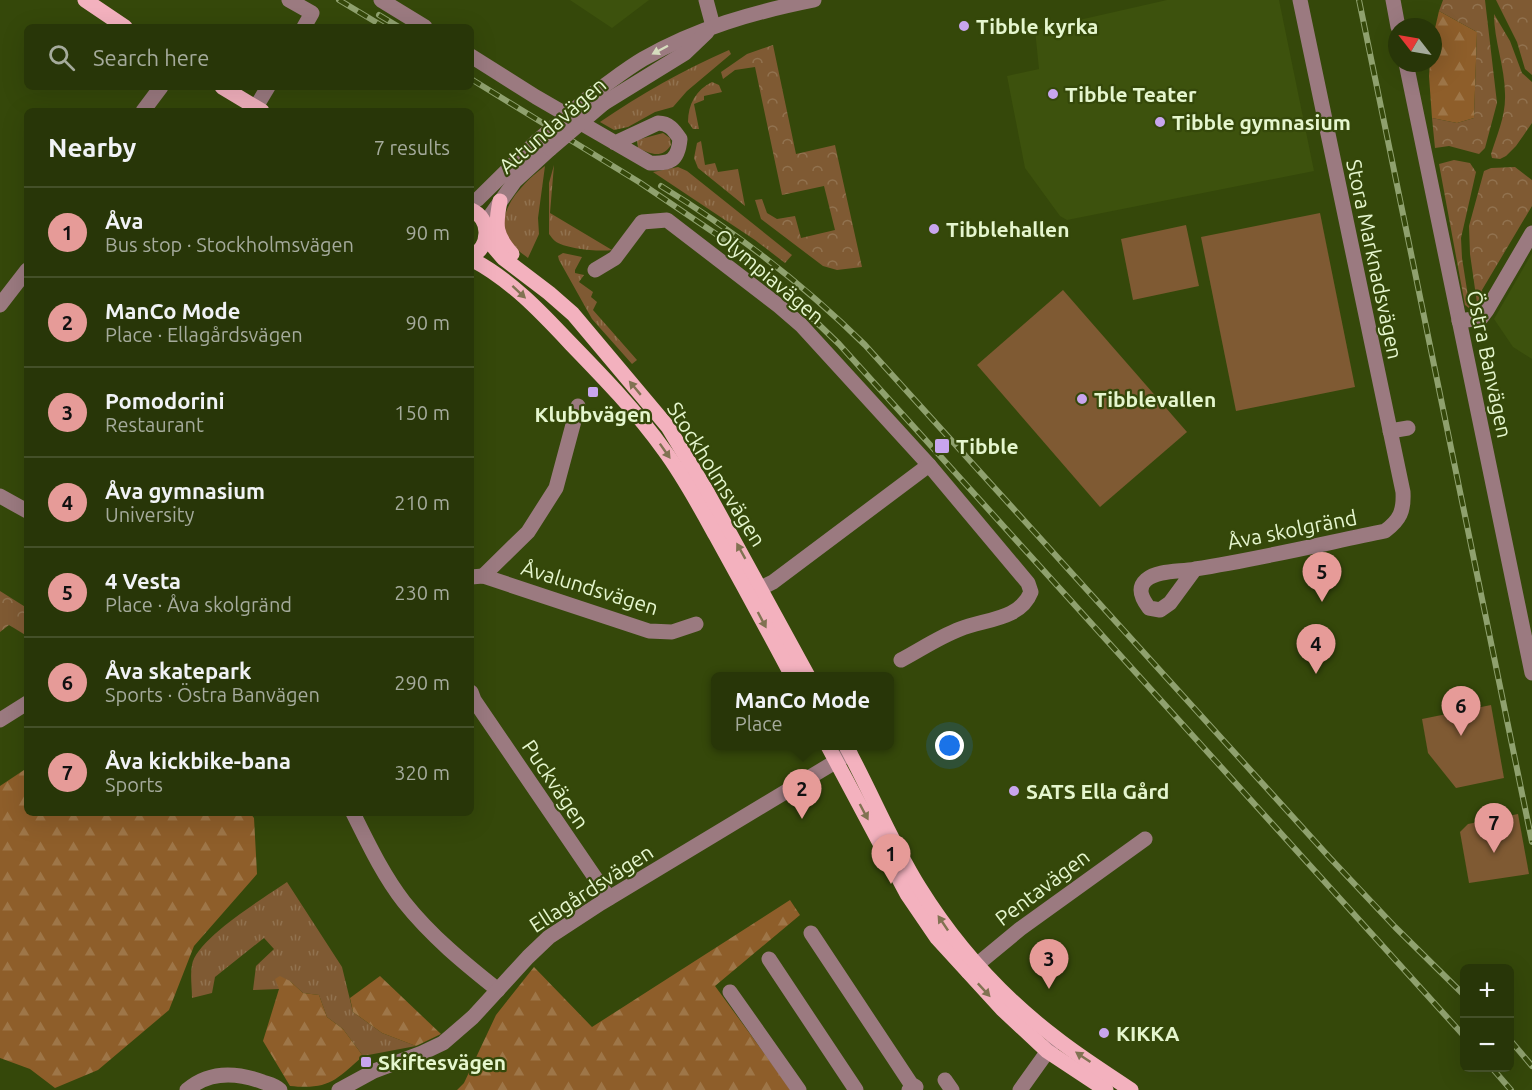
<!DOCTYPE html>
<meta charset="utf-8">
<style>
:root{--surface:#283608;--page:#303e12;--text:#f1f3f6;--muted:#a5ab9c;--line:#445029;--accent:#e69b98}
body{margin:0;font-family:Ubuntu,sans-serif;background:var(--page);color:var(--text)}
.controls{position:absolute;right:18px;bottom:18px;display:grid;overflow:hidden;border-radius:9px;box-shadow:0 6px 24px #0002}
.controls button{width:54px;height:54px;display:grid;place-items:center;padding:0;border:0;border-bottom:2px solid var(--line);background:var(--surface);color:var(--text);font:30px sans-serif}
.compass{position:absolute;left:1388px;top:18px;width:54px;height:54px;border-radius:50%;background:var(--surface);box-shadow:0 6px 24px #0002;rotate:301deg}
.you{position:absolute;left:950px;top:746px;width:21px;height:21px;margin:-15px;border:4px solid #fff;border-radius:50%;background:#1a73e8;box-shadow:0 0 0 9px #1a73e833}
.badge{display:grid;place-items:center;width:39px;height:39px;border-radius:50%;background:var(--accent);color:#111;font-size:20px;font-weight:700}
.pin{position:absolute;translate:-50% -50px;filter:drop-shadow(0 2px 3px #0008)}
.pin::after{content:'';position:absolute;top:32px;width:21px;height:18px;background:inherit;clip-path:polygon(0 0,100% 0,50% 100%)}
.popup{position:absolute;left:711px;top:672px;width:183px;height:78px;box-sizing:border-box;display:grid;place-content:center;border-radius:9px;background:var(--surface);filter:drop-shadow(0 2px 4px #0005);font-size:20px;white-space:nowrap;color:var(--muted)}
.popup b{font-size:22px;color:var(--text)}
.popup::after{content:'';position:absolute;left:50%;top:100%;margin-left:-12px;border:12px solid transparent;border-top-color:var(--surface)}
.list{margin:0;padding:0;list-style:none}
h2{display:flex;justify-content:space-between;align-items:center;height:78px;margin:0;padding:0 24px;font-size:26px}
h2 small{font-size:20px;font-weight:400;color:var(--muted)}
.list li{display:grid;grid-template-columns:39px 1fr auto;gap:18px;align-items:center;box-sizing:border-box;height:90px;padding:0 24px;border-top:2px solid var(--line)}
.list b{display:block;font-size:22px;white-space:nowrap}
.list p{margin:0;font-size:20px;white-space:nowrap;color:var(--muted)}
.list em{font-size:20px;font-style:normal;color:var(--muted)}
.icon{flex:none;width:33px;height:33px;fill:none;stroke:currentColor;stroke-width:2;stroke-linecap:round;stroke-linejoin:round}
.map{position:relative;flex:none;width:1532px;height:1090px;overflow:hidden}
.search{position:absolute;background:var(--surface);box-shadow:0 6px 24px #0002;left:24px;top:24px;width:450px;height:66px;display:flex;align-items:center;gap:15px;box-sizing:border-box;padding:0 21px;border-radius:9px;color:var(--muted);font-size:22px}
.panel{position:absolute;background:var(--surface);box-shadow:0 6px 24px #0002;left:24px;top:108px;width:450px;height:708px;border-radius:9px}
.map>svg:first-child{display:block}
</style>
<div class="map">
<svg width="1532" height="1090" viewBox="0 0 1532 1090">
<defs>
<pattern id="grass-tufts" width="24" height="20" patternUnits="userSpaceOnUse" patternTransform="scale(1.5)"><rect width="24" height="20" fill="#7f5a33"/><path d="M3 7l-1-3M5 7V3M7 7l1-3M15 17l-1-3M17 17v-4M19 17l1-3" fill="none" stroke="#91724f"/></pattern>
<pattern id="forest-firs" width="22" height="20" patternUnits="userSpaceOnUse" patternTransform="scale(1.5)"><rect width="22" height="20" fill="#8e5e2a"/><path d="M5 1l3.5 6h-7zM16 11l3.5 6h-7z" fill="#9e7648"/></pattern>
<pattern id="park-crowns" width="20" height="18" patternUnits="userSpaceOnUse" patternTransform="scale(1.5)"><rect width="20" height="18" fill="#7f5a33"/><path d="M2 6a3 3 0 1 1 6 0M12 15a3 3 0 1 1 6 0" fill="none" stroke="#91724f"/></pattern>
</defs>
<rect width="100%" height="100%" fill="#35480a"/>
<g fill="#3d520d">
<polygon points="570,0 649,0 612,28"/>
<polygon points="1167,0 1279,0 1314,171 1067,220 1060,216 1025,168 1007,76 1039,69 1035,30"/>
<polygon points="1532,253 1532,359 1513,347 1494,319"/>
</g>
<g fill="url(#grass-tufts)">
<path d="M729 50 731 54 687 91 673 107 655 112 628 127 614 130 600 122C641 94 683 70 729 50Z"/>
<path d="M712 82 719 85 722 92 704 96V100L694 104 699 129H693L688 122C688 104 696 90 712 82Z"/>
<path d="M663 133 670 138 671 145C662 159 651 154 638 148L637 140Z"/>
<polygon points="701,141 705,165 715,163 718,172 738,169 745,206 698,168 694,158 697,143"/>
<path d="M554 165 550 213 612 250C600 252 565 249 555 241 552 239 551 236 549 234V183Z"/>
<path d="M545 166 538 218 539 234 528 258C520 252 509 244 505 234 497 208 526 180 545 166Z"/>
<polygon points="678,167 687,171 792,255 785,263 755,240 653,172"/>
<polygon points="563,253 582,257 575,270 575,273 584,275 579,282 593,292 591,297 597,302 593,310 637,360 632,364 592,319 559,260 558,256"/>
<path d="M287 882 342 967 353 1012 382 1033 416 1046 363 1056 343 1029 327 1017 319 995 303 993 290 981 279 989 253 990 256 966 274 949 264 938 215 977 212 993 192 998C192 987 190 975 192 965 196 939 265 897 287 882Z"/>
</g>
<g fill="url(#forest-firs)">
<polygon points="1439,11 1477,32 1474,118 1457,123 1432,118 1429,76 1430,63 1433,63 1433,37"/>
<polygon points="27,768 27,813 250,813 254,818 257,874 194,946 169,1010 98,1070 55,1088 30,1069 0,1058 0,786"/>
<polygon points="790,900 800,915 715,986 791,1090 457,1090 464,1083 496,1015 534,967 592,1027"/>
<path d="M280 976 290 981 303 993 319 995 327 1017 343 1029 363 1056C336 1080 329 1090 290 1086L263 1041 279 989 275 979Z"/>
<polygon points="380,976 441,1034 416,1046 382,1033 353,1012 350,998"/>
</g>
<g fill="url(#park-crowns)">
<polygon points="1443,0 1485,0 1497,103 1485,148 1479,154 1449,146 1435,148 1432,118 1457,123 1474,118 1477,32 1439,11"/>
<polygon points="1496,0 1532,0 1532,75 1525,69 1517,42"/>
<path d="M1494 14 1510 41 1522 73 1532 82V123L1516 146 1506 156 1500 159 1492 158 1491 154C1497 135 1506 115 1505 94 1505 67 1494 41 1494 14Z"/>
<polygon points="773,45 796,154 835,145 862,267 837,270 823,266 761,219 755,200 762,199 767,213 777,219 795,216 801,238 835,230 824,186 782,195 755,67 735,70 723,79 721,72 747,54"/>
<polygon points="1454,160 1470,163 1476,172 1461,238 1462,258 1470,309 1465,305 1439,164"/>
<polygon points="1515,167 1532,180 1532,206 1482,290 1484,303 1477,303 1470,254 1469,226 1484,171 1491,168"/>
<polygon points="0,591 27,608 27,636 9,625 0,632"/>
</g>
<g fill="#7f5a33">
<polygon points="1320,213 1355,387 1236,411 1201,237"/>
<polygon points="1186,225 1199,286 1133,300 1121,239"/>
<polygon points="1063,290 1187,432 1100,507 977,365"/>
<polygon points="1491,705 1504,778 1456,788 1428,753 1422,719"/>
<polygon points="1518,814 1529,874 1469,883 1460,832 1468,824"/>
</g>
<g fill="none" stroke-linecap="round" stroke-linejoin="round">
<g stroke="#9b7a80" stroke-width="15">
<polyline points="289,0 312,13 304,27"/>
<polyline points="381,0 425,27"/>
<polyline points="706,0 713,26"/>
<polyline points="1393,0 1398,27"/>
<path d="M471 56 536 97 650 163C670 164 678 161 680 139 674 130 669 123 658 123L615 143"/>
<polyline points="1406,63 1532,673"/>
<path d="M594 93C610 82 626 69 643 59 697 28 754 12 814 0"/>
<polyline points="604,103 685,53 707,32"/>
<polyline points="256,107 268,87"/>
<polyline points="143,111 161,87"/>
<polyline points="471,203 478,199 537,141"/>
<polyline points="485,223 515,181 550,149"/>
<path d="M595 270 615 258 642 222 667 220 779 306 801 325 929 465 1028 583 1031 592C1020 620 985 619 960 629 939 637 920 650 901 660"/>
<polyline points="0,305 27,270"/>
<polyline points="1459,321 1481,318 1487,310 1532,233"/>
<polyline points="1390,431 1408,428"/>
<polyline points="0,496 27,511"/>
<path d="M1195 569 1170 603 1160 610 1149 608C1143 600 1136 589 1146 580 1158 570 1180 572 1195 569 1259 559 1322 544 1385 531 1400 520 1404 511 1403 492L1300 0"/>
<polyline points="483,576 528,532 556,488 578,406"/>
<polyline points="471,577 483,576 649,631 672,632 696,624"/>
<polyline points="749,594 773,582 929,465"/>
<polyline points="471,692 474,700 609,898"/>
<polyline points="0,720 27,703"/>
<path d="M353 813C368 843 383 875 404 902 431 936 464 963 498 990"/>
<polyline points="811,933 911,1084 916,1087 909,1090"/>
<polyline points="769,959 856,1090"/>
<polyline points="968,972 1020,929 1145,839"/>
<polyline points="730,992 799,1090"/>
<polyline points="945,1080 952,1090"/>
<path d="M187 1090C209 1071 236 1072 263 1082 269 1084 275 1085 280 1090"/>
<polyline points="339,1090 374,1071 422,1053 443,1043 473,1017 528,957 549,937 601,903 850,753"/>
<polyline points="1020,1090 1055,1041"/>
</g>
<g stroke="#f3b1be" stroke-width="15">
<polyline points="85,0 125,27"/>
<polyline points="222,87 262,111"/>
<path d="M500 201C495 226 495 235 512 254"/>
<path d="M471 210C492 219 490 247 471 257"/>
<polyline points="486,238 503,258 549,293 573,314 668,427 706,490 808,676"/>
<path d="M471 259C510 279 541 312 571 344 604 378 637 412 664 450 684 477 700 507 716 536 742 583 767 629 792 676"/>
<polyline points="828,746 907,894 937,938 1002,1009 1047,1051 1106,1090"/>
<path d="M846 746C871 792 891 842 919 887 955 945 1002 997 1056 1038 1080 1057 1106 1073 1131 1090"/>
</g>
<g stroke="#8fa16e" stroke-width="6">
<g id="rail">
<polyline points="339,0 384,27"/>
<polyline points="1359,0 1532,842"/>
<polyline points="379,15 399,27"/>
<polyline points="471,79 639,182 716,234 782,289 839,344 1464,1036"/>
<path d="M661 186C736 232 803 284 865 345L1330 858 1395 927 1464 995"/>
<polyline points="1510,1040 1532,1066"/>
<polyline points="1492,1068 1511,1090"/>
</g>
</g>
<use href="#rail" stroke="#35480a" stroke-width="4" stroke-dasharray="11" stroke-linecap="butt"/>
<g stroke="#9b7a80" stroke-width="15">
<polyline points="537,141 594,93"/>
<polyline points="550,149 604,103"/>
</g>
</g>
<defs><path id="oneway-solid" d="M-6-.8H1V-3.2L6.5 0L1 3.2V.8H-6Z" transform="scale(1.5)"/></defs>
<use fill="#d6ddbe" href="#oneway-solid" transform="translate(660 50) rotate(152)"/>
<g fill="#817252">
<use href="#oneway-solid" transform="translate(519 292) rotate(43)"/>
<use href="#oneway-solid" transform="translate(635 388) rotate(-130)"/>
<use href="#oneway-solid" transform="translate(665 451) rotate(55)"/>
<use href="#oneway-solid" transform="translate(741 551) rotate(-119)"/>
<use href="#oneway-solid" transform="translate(762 620) rotate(62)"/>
<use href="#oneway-solid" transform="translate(864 812) rotate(62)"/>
<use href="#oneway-solid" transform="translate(943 923) rotate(-124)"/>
<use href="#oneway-solid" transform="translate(984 990) rotate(47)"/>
<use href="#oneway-solid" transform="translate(1083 1057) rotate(-146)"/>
</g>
<g fill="#c8a5ee" stroke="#35480a" stroke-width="2">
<circle cx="964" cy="26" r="6"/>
<circle cx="1053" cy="94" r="6"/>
<circle cx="1160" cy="122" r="6"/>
<circle cx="934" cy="229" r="6"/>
<rect x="587" y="386" width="12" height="12" rx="3"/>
<circle cx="1082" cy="399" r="6"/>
<rect x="934" y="438" width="16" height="16" rx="3"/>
<circle cx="1014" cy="791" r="6"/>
<circle cx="1104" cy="1033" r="6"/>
<rect x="360" y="1056" width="12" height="12" rx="3"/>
</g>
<g text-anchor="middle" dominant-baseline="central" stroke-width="4.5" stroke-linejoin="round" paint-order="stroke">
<g font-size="21" font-weight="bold" fill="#e5f6ce" stroke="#35480a" text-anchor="start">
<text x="976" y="26">Tibble kyrka</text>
<text x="1065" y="94">Tibble Teater</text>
<text x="1172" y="122">Tibble gymnasium</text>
<text x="946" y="229">Tibblehallen</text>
<text x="1094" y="399">Tibblevallen</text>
<text x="593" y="414" text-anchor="middle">Klubbvägen</text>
<text x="956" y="446">Tibble</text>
<text x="1026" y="791">SATS Ella Gård</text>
<text x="1116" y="1033">KIKKA</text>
<text x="378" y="1062">Skiftesvägen</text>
</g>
<g font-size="21" fill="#e5f6ce" stroke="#35480a">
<text transform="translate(552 125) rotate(-41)">Attundavägen</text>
<text transform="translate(1375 259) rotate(78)">Stora Marknadsvägen</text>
<text transform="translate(770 276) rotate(40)">Olympiavägen</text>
<text transform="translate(1490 364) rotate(78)">Östra Banvägen</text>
<text transform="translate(717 474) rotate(58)">Stockholmsvägen</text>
<text transform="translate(1292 529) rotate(-11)">Åva skolgränd</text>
<text transform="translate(590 587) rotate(17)">Åvalundsvägen</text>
<text transform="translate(556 784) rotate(56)">Puckvägen</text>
<text transform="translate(1042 887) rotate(-37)">Pentavägen</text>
<text transform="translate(591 888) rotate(-33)">Ellagårdsvägen</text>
</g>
</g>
</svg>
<div class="controls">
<button>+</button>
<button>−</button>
</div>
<svg class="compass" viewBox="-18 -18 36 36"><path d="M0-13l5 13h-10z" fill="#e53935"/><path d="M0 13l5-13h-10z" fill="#a5ab9c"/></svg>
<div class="you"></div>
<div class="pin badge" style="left:891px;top:884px">1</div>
<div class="pin badge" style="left:802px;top:819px">2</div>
<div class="popup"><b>ManCo Mode</b>Place</div>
<div class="pin badge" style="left:1049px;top:989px">3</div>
<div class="pin badge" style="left:1316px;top:674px">4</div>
<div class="pin badge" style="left:1322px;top:602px">5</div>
<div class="pin badge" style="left:1461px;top:736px">6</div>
<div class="pin badge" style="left:1494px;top:853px">7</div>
<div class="search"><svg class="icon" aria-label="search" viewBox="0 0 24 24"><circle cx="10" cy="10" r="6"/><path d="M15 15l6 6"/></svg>Search here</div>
<section class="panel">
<h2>Nearby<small>7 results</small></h2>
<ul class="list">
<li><span class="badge">1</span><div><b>Åva</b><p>Bus stop · Stockholmsvägen</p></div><em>90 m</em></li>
<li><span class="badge">2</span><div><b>ManCo Mode</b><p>Place · Ellagårdsvägen</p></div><em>90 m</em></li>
<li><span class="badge">3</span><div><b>Pomodorini</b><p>Restaurant</p></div><em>150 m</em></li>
<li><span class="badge">4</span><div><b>Åva gymnasium</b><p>University</p></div><em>210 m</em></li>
<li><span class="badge">5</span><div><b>4 Vesta</b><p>Place · Åva skolgränd</p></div><em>230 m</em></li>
<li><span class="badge">6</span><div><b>Åva skatepark</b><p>Sports · Östra Banvägen</p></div><em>290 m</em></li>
<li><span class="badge">7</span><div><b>Åva kickbike-bana</b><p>Sports</p></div><em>320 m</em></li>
</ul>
</section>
</div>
